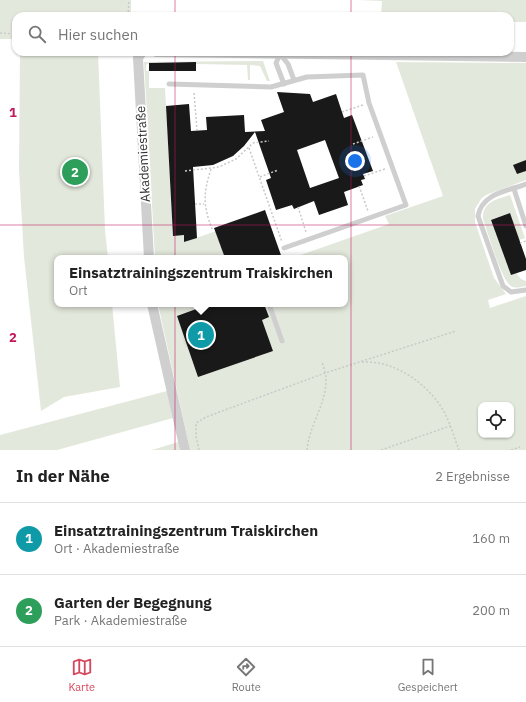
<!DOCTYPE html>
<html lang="de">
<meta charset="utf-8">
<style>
:root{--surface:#fff;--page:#f6f6f6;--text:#222;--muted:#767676;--line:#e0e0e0;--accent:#d5475c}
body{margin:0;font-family:"IBM Plex Sans",sans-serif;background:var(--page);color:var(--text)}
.controls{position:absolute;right:12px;bottom:12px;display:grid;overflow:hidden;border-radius:8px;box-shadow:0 1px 3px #0004}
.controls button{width:36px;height:36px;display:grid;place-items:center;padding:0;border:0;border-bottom:1px solid var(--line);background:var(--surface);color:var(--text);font:20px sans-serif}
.you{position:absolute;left:355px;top:161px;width:14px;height:14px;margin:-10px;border:3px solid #fff;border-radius:50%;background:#1a73e8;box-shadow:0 0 0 6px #1a73e833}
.badge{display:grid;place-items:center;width:26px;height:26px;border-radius:50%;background:var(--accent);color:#fff;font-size:13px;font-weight:700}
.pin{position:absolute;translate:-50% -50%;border:2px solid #fff;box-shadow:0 1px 4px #0006}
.popup{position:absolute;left:54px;top:255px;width:294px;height:52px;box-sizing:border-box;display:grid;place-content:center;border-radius:8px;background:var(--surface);filter:drop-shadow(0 1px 3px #0005);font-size:13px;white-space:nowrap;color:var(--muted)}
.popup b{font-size:15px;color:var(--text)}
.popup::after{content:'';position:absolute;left:50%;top:100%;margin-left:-8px;border:8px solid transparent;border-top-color:var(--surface)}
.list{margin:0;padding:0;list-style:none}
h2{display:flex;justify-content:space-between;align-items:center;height:52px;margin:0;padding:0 16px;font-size:17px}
h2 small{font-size:13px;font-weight:400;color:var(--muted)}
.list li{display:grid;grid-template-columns:26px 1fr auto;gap:12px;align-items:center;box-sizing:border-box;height:72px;padding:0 16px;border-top:1px solid var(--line)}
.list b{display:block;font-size:15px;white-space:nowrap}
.list p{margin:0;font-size:13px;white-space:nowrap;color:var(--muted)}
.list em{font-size:13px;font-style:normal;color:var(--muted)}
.icon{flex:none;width:22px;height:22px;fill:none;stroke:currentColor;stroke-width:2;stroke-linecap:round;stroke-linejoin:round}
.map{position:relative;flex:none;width:526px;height:450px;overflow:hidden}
.search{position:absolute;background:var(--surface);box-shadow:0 1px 3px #0004;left:12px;right:12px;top:12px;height:44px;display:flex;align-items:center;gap:10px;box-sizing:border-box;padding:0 14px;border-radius:12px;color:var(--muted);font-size:15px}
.sheet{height:196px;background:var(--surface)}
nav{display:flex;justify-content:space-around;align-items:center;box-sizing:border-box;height:56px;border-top:1px solid var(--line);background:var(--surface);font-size:11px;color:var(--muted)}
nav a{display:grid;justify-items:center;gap:2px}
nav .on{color:var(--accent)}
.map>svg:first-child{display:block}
</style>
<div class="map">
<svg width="526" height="450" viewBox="0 0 526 450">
<rect width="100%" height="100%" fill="#fff"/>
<g fill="#e3e8dc" fill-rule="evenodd">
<polygon points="0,0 131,0 131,16 16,16 16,39 0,39"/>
<polygon points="358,0 526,0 526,22 510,22 510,16 381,16 382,1"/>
<polygon points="20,52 98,52 105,230 108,258 57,258 57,304 112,304 120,387 64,397 41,411 24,257 19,170"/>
<polygon points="263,61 270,81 267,81 260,66 250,65 250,80 248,80 247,65 196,64 195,62 149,63 146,65 146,71 149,71 149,88 165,88 173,235 184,235 185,242 216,231 226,251 223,252 225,258 155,258 144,62"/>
<path d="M396 62 526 63V160L514 165 517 174 526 171V180L486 195 481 199 475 209V222L494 278 506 294 488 300 490 308 526 296V450H190L158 304H345V258H292L389 224 385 216 443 196ZM481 405H511V435H481Z"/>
<path d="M510 195 525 238 519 240 510 213 491 220 511 275 516 273 521 279 526 281V286C521 287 515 289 511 286 501 280 488 232 483 219 482 202 497 199 510 195Z"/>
<polygon points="167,391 173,418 57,450 0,450 0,435"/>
<polygon points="178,442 180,450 152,450"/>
</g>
<g fill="#191919" fill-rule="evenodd">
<polygon points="196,62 196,71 149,71 149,63"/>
<path d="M277 92 310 94 313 102 336 94 344 118 352 115 373 171 363 174 365 179 361 180 363 185 344 192 348 205 319 215 314 201 294 209 292 205 276 210 266 180 271 178 255 132 244 146 233 156 213 165 193 167 197 238 184 242V235L173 236 166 106 189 104 191 131 207 130 206 117 244 115 245 132 265 131 261 120 284 112ZM325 140 339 178 310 188 297 150Z"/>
<polygon points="526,160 526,171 517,174 513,165"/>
<polygon points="265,210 282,258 225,258 214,228"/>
<polygon points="510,213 526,259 526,270 511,275 491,220"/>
<polygon points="210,304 264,304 269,317 262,320 273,351 198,377 177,316"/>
</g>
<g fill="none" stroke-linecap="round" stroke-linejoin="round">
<g stroke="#c9c9c9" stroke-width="1.5" stroke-dasharray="2 2" stroke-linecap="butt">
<polyline points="128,16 129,0"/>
<polyline points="0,33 16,34"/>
<polyline points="194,93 197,130"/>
<polyline points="342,112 363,105"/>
<polyline points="353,144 373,137"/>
<polyline points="249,148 282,242"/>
<path d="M211 169C203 194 203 205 212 229"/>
<polyline points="185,171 219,167 236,159 253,143 269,141"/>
<polyline points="364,176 385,169"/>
<polyline points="260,177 278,170"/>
<polyline points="359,186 368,211"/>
<polyline points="195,204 204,204"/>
<polyline points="298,207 306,232"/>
<polyline points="520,243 526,241"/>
<path d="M362 362C394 360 427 383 443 410 450 422 454 437 459 450"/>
<polyline points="199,450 196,436 196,423 206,417 325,373 456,331"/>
<path d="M307 450C309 426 326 404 326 381 326 375 324 368 322 362"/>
<polyline points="381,450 450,426"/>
<polyline points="511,450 520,447"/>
</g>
<g stroke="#cfcfcf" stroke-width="5">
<polyline points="169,84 271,87 307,77 363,75 369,103 406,205 284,248"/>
<polyline points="284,84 276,63 280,54 288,64 294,80"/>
<path d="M526 184C508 191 482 193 478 216L503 286 511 292 526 290"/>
<polyline points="514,189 526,226"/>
<polyline points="269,304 282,341"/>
</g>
<g stroke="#cfcfcf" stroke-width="10">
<polyline points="142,52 138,58 149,258"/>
<polyline points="156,52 526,57"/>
<polyline points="152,304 185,450"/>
</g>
</g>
<path fill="none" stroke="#c2185b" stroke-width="1" stroke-opacity="0.55" d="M175 0V16M351 0V16M175 52V450M351 52V450M0 225H526"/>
<g text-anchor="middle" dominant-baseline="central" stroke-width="4" stroke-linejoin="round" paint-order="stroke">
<g font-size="13" fill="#323232" stroke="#fff">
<text transform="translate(143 154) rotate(-93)">Akademiestraße</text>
</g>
</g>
<g font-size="13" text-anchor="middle" font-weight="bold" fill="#c2185b" stroke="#fff" stroke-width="4" stroke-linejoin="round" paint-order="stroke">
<text x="13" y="117">1</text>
<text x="13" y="342">2</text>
</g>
</svg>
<div class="controls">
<button><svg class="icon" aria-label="locate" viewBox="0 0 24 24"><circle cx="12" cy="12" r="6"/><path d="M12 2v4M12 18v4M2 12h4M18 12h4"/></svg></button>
</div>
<div class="you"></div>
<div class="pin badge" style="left:201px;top:335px;background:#0f9aa8">1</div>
<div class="popup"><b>Einsatztrainingszentrum Traiskirchen</b>Ort</div>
<div class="pin badge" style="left:75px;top:172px;background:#2e9e5b">2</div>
<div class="search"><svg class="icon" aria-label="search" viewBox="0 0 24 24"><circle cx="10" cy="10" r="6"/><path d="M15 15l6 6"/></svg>Hier suchen</div>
</div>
<section class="sheet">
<h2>In der Nähe<small>2 Ergebnisse</small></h2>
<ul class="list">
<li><span class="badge" style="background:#0f9aa8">1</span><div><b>Einsatztrainingszentrum Traiskirchen</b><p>Ort · Akademiestraße</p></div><em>160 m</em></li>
<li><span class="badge" style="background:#2e9e5b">2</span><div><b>Garten der Begegnung</b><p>Park · Akademiestraße</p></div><em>200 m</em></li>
</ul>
</section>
<nav>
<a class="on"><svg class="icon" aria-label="map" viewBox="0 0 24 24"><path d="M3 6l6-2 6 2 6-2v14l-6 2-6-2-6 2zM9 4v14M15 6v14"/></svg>Karte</a>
<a><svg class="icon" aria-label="directions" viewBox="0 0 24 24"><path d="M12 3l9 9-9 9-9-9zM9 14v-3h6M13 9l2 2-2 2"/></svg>Route</a>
<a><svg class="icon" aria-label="saved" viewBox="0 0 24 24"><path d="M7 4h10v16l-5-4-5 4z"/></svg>Gespeichert</a>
</nav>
